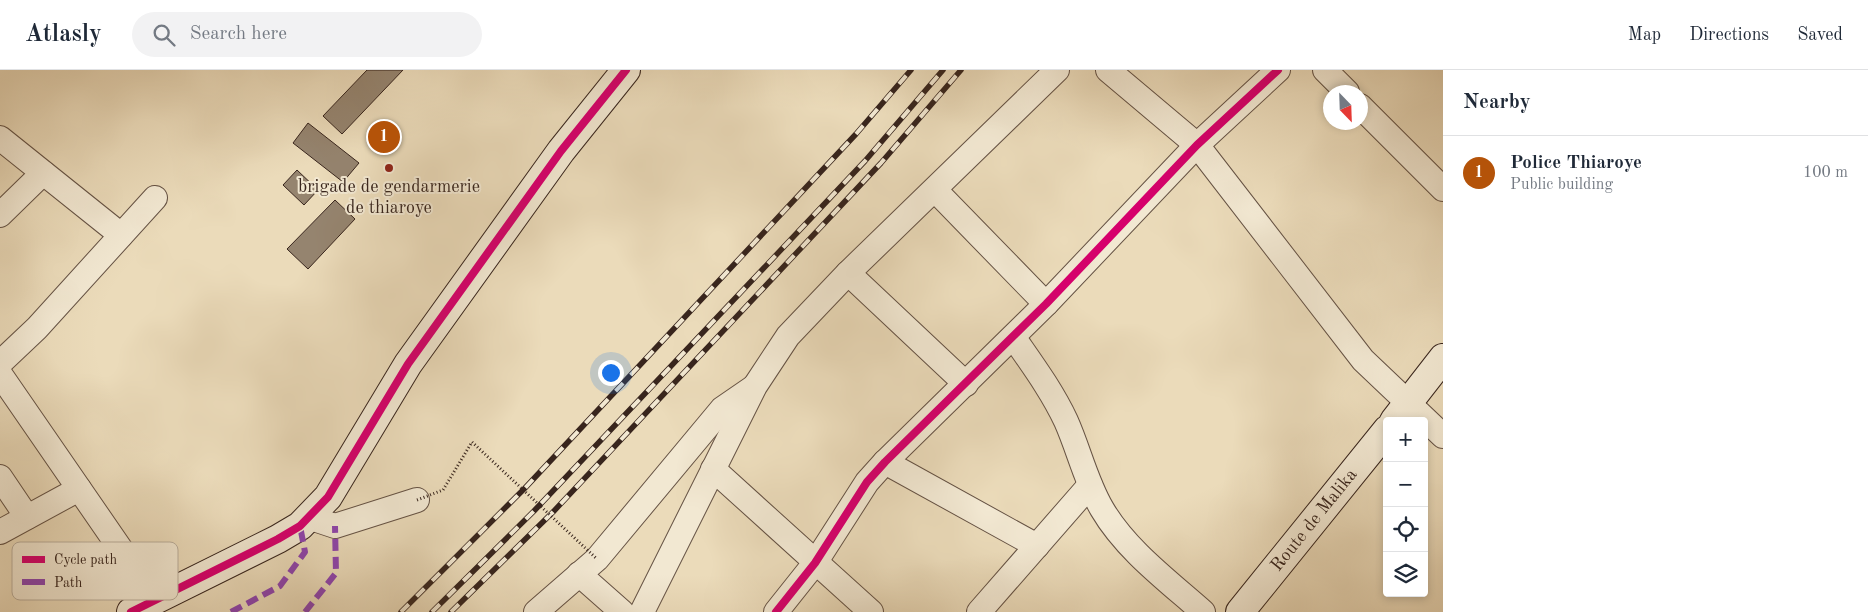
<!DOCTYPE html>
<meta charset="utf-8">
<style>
:root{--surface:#fff;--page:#f2f2f3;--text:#1f2937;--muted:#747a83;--line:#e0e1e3;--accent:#b45309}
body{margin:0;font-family:"Old Standard TT",serif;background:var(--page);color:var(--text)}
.controls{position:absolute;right:15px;bottom:15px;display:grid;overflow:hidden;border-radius:5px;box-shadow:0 2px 8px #0003}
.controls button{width:45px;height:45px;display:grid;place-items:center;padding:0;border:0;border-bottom:1px solid var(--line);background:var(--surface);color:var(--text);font:25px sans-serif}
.compass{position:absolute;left:1323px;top:15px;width:45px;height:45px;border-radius:50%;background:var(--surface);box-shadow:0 2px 8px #0003;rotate:157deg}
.you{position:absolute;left:610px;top:302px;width:18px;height:18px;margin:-12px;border:4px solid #fff;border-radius:50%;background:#1a73e8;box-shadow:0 0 0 8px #1a73e833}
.badge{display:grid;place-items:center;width:32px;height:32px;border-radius:50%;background:var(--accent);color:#fff;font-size:16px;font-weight:700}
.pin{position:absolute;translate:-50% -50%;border:2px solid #fff;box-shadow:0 1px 5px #0006}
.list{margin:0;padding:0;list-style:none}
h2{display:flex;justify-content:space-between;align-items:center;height:65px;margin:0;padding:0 20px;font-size:21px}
h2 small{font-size:16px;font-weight:400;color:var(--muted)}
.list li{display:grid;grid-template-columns:32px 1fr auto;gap:15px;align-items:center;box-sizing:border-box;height:75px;padding:0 20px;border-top:1px solid var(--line)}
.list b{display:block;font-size:19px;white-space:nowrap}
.list p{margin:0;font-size:16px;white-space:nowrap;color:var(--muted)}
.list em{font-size:16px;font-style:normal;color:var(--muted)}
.icon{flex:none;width:28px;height:28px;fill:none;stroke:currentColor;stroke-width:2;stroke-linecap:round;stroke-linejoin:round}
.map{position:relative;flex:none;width:1443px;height:542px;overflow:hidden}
header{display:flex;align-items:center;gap:30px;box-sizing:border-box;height:70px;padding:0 25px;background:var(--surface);border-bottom:1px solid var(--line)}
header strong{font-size:24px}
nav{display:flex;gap:28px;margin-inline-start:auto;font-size:18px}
.search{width:350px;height:45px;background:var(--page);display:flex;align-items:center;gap:12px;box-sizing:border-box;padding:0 18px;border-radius:28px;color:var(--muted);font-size:19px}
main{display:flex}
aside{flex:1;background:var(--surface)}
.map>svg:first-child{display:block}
</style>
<header>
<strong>Atlasly</strong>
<div class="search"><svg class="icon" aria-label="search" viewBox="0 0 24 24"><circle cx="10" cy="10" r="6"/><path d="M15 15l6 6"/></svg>Search here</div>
<nav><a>Map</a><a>Directions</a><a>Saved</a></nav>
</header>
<main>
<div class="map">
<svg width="1443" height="542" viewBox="0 0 1443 542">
<rect width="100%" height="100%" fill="#ebdbba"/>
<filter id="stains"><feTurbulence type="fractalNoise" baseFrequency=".004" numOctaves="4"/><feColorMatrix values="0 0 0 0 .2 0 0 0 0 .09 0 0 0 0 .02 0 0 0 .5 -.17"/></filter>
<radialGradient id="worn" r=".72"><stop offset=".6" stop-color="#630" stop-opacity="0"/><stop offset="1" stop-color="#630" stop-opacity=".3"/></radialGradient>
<g fill="#95846f" stroke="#38251d">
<polygon points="367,0 403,0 342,64 323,46"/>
<polygon points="308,53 359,93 343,112 293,73"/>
<polygon points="297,100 318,120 304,135 283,115"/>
<polygon points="335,130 355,149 308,199 287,179"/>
</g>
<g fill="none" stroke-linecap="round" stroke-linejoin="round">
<g stroke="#655244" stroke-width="26">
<g id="street">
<polyline points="1108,0 1197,75 1363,290 1443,366"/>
<polyline points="1325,0 1347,22"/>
<polyline points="1360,36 1443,119"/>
<polyline points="0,68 121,165"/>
<polyline points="936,121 1046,234"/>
<polyline points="0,145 43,103"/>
<polyline points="848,203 966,314"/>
<path d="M1014 268C1032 294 1052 321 1066 351 1079 380 1086 412 1102 439 1126 480 1168 511 1203 542"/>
<polyline points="0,293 37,258 155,128"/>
<polyline points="0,304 155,529"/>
<polyline points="885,392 1037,476"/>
<polyline points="713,399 871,542"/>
<polyline points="0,407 27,447"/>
<polyline points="308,447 335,456 417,430"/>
<polyline points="0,462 79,419"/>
<polyline points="579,504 622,542"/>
<polyline points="536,542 597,489 722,339 754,317"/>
<polyline points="642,542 755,316 788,266 848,203 1057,0"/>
<polyline points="776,542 815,493 867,412 885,392 1046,234 1197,75 1278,0"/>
<polyline points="979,542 1090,415"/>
</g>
</g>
<g stroke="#38251d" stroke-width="30">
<g id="secondary">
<polyline points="1394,351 1443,288"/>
<polyline points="131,542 278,469 300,456 328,427 408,294 561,81 626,0"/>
<path id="s1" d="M1240 542 1387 360"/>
</g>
</g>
<use href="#street" stroke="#f2e8d2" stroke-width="24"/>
<use href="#secondary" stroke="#f2e8d2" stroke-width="28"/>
<g stroke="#38251d" stroke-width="5.5">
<g id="rail">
<polyline points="401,542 525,418 856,64 911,0"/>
<polyline points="432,542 534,441 865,91 943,0"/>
<polyline points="451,542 553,442 881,93 961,0"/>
</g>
</g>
<use href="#rail" stroke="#f2e8d2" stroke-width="4" stroke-dasharray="11" stroke-linecap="butt"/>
<polyline stroke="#38251d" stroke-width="3" stroke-dasharray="1 2.5" stroke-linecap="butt" points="417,430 443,420 472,372 597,489"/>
<g stroke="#8e44ad" stroke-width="6" stroke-dasharray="12 6" stroke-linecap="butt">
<polyline points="231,542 280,516 305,482 300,456"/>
<polyline points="305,542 336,503 335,456"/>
</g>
<g stroke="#f2e8d2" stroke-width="11">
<g id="cycleway">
<polyline points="131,542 278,469 300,456 328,427 408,294 561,81 626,0"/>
<polyline points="776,542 815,493 867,412 885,392 1046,234 1197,75 1278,0"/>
</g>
</g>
<use href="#cycleway" stroke="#d6006c" stroke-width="8"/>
</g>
<circle fill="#8f2418" stroke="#f2e8d2" stroke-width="2" cx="389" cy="98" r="5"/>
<g text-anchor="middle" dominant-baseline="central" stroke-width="4" stroke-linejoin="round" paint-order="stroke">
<g font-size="18" fill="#38251d" stroke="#f2e8d2">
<text x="389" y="117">brigade de gendarmerie<tspan x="389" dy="21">de thiaroye</tspan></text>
</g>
<g font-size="18" fill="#38251d" stroke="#f2e8d2">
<text stroke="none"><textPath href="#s1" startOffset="118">Route de Malika</textPath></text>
</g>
</g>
<rect x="12" y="472" width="166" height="58" rx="8" fill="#f2e8d2" stroke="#baae9c" stroke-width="1"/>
<rect x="22" y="486" width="23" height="7" fill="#d6006c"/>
<rect x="22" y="509" width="23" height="6" fill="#8e44ad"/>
<g font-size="14" fill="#38251d">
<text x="54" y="494">Cycle path</text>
<text x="54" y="517">Path</text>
</g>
<rect width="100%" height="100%" filter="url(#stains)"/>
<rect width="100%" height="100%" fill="url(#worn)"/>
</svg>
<div class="controls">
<button>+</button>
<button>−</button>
<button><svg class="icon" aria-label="locate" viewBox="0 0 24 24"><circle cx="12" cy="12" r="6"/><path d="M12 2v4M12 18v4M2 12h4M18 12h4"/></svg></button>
<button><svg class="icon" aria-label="layers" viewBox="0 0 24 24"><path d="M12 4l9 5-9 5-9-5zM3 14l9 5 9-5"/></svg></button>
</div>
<svg class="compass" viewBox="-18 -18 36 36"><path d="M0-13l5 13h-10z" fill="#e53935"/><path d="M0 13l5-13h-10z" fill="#747a83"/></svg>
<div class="you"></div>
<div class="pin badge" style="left:384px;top:67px">1</div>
</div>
<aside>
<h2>Nearby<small></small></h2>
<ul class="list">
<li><span class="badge">1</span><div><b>Police Thiaroye</b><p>Public building</p></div><em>100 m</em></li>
</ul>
</aside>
</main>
